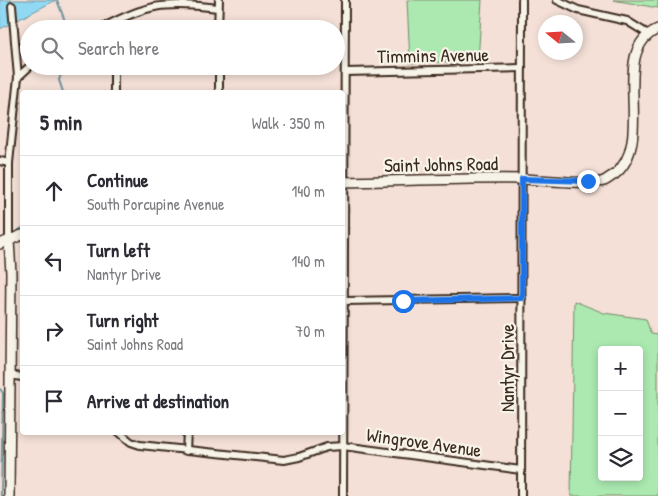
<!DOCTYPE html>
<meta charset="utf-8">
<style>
:root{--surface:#fff;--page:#f7f7f7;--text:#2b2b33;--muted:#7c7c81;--line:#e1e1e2}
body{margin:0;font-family:"Patrick Hand",sans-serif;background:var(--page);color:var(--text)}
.controls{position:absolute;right:15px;bottom:15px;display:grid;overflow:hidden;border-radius:5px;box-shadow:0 2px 8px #0003}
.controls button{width:45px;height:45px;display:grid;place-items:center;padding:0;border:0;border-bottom:1px solid var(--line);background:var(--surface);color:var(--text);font:25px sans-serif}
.compass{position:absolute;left:538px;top:15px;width:45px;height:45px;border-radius:50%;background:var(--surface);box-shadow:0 2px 8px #0003;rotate:288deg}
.stop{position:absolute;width:15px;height:15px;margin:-11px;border:4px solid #1a73e8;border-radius:50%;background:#fff}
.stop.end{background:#1a73e8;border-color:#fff;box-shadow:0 1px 5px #0008}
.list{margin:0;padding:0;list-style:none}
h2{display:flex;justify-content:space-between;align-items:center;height:65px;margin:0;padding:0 20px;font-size:21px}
h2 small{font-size:16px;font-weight:400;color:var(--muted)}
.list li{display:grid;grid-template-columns:32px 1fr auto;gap:15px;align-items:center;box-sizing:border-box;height:70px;padding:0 20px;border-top:1px solid var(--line)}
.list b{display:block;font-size:19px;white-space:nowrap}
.list p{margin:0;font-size:16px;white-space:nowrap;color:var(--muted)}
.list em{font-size:16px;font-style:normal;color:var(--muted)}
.icon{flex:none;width:28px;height:28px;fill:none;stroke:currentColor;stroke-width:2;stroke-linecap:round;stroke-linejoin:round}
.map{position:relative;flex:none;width:658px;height:496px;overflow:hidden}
.search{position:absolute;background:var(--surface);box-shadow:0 2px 8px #0003;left:20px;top:20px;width:325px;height:55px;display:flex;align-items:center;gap:12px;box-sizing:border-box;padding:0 18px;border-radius:28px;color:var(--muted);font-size:19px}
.panel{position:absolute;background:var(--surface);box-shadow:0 2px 8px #0003;left:20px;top:90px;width:325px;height:345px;border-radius:5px}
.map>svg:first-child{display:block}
</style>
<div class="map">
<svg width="658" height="496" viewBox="0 0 658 496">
<rect width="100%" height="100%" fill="#f4e0d7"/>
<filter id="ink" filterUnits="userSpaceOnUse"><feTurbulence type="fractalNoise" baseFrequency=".02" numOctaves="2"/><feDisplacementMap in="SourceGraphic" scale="10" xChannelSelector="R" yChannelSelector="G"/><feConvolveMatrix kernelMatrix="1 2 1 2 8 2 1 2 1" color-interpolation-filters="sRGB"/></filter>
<g filter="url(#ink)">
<g fill="#abe9b0" stroke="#738a67" fill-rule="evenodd">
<polygon points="407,0 482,0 478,61 410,63"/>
<polygon points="613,0 658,0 658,8"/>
<path d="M574 301 604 313 646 319 651 334 658 335V496H571ZM602 350H639V477H602Z"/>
</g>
<polygon fill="#91d9f2" stroke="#6f939d" points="0,0 56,0 0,29"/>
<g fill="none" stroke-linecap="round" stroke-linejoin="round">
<g stroke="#6f939d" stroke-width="2">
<polyline points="57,0 68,29"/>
<polyline points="63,92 59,80 64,66"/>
<polyline points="14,233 22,228"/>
<polyline points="0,389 3,393 1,496"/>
</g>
<g stroke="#3b2a1e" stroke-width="10">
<g id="minor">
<polyline points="557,0 578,10 627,21 648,34"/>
<path d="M100 29C147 4 165 1 218 8"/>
<polyline points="218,29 219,0"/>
<polyline points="114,66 114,92"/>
<polyline points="219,66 219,92"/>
<polyline points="345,72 522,68"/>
<polyline points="18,77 30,66"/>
<polyline points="0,161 9,163"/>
<polyline points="9,240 9,163 18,77 12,6"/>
<polyline points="344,301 522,298"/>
<polyline points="9,375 22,377"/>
<polyline points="119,432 131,442 140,445 284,460 299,457 327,447 343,446 521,470"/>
<polyline points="186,451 187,432"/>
<polyline points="343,496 345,0"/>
<polyline points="521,496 522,0"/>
</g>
</g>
<g stroke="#3b2a1e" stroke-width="12">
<g id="tertiary">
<path d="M342 182C403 181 464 178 525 179 539 180 595 185 604 181 607 180 611 176 614 175 658 141 606 51 658 29"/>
<polyline points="0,244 22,235"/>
<polyline points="9,496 11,273 9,240"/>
</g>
</g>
<use href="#minor" stroke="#f7f3e8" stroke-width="6"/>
<use href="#tertiary" stroke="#f7f3e8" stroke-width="9"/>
</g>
</g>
<g fill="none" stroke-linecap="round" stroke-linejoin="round" filter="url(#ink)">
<polyline stroke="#1a73e8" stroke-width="6" points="403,301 522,298 522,179 588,181"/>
</g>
<g text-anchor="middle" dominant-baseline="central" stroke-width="4.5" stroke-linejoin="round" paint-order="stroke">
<g font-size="19" fill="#3b2a1e" stroke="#f7f3e8">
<text transform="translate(433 55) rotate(-1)">Timmins Avenue</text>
<text transform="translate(441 164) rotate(-1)">Saint Johns Road</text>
<text transform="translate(507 368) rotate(-90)">Nantyr Drive</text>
<text transform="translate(424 442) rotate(8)">Wingrove Avenue</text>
</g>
</g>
</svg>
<div class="controls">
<button>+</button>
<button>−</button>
<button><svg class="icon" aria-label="layers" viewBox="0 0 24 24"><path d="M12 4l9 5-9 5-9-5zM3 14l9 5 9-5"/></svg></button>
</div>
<svg class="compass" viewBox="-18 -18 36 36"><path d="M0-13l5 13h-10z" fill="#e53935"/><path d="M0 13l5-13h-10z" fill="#7c7c81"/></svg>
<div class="stop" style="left:403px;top:301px"></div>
<div class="stop end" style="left:588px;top:181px"></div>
<div class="search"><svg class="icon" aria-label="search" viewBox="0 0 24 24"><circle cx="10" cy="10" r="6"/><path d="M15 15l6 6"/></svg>Search here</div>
<section class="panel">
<h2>5 min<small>Walk · 350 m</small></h2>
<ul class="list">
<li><svg class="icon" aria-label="ahead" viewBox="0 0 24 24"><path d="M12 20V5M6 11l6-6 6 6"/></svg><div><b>Continue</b><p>South Porcupine Avenue</p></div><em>140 m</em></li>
<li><svg class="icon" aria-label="left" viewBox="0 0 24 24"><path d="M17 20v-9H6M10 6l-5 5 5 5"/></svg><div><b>Turn left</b><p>Nantyr Drive</p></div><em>140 m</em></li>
<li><svg class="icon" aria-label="right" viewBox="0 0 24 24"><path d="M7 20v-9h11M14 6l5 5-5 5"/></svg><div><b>Turn right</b><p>Saint Johns Road</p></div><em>70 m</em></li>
<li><svg class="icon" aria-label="arrive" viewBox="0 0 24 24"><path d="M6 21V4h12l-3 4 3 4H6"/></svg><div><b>Arrive at destination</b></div></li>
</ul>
</section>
</div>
